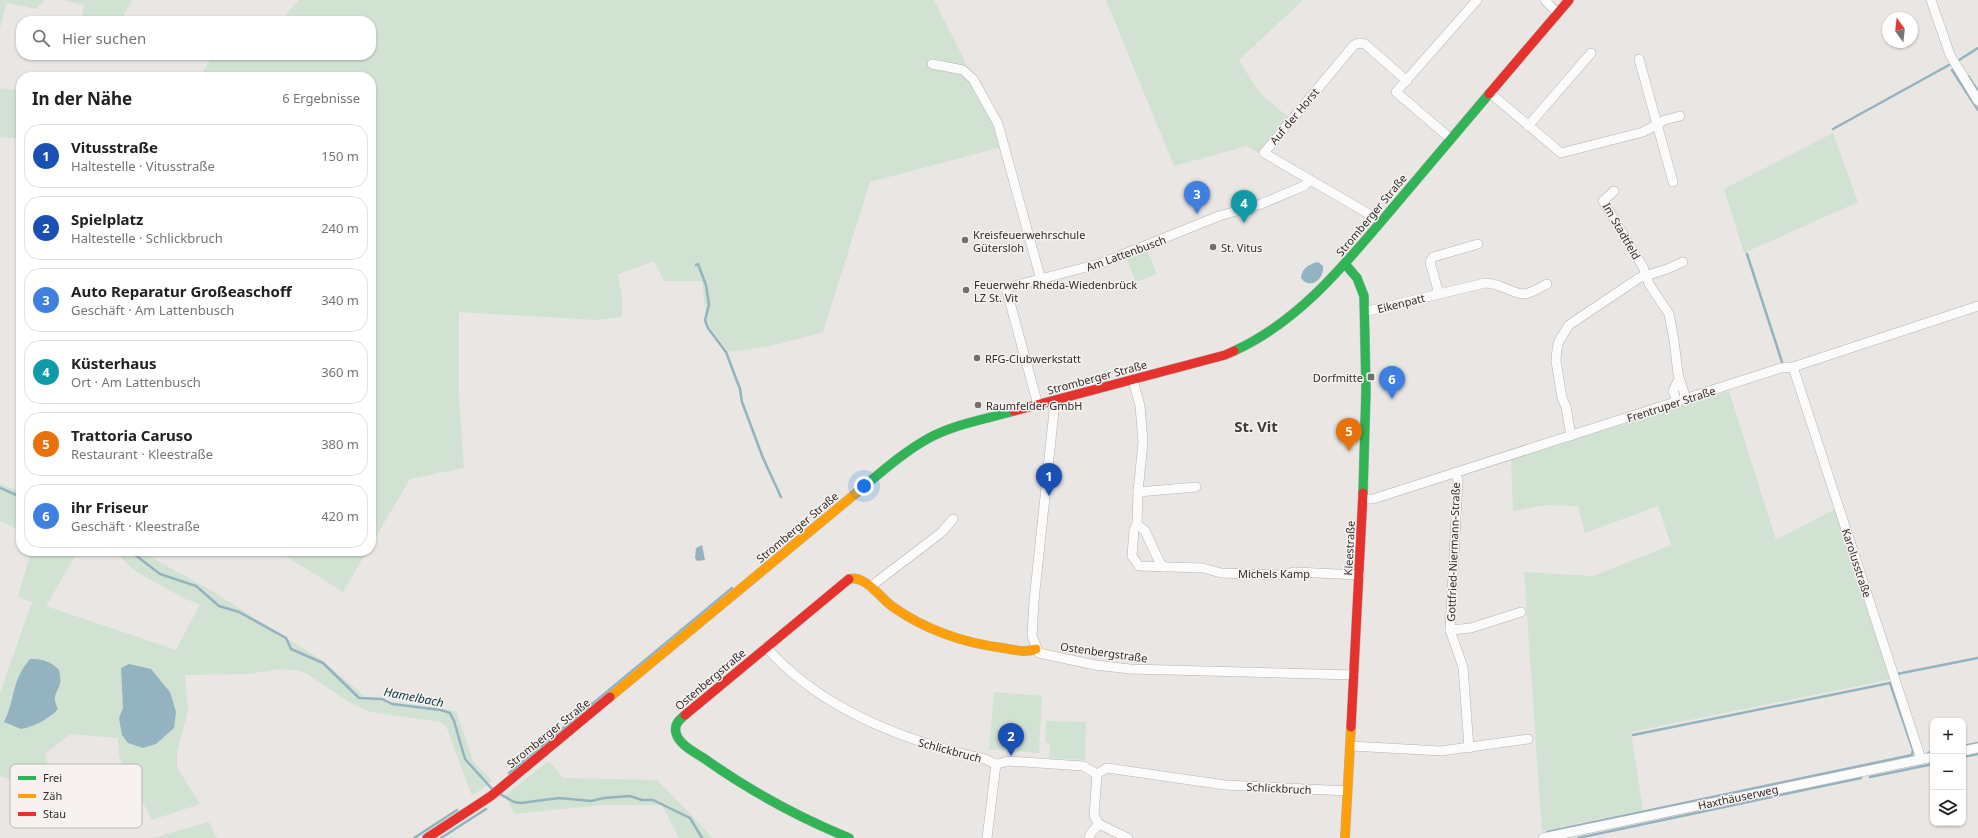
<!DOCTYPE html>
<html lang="de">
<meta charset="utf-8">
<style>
:root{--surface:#fff;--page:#f2f2f2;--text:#202124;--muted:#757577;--line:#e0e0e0;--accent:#716e6d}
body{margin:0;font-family:"Noto Sans",sans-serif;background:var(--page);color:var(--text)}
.controls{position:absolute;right:12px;bottom:12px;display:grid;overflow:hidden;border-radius:8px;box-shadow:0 1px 3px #0004}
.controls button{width:36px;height:36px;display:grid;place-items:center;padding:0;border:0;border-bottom:1px solid var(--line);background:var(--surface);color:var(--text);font:20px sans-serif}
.compass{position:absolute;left:1882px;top:12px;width:36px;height:36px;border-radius:50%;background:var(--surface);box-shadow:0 1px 3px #0004;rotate:345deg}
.you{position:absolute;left:864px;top:486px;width:14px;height:14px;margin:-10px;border:3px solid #fff;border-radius:50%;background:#1a73e8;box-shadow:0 0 0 6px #1a73e833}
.badge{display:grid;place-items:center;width:26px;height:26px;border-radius:50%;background:var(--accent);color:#fff;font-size:13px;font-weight:700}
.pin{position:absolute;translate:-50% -33px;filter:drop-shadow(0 1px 2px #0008)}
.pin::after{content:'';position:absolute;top:21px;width:14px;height:12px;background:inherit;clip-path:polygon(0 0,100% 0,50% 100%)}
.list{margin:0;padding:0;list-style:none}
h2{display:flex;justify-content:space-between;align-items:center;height:52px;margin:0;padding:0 16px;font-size:17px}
h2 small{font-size:13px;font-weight:400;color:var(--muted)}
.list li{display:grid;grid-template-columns:26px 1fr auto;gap:12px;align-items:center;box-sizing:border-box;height:64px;margin:0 8px 8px;padding:0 8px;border:1px solid var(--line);border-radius:16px}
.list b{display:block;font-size:15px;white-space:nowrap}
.list p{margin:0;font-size:13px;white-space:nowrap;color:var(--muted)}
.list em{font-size:13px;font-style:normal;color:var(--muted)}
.icon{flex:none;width:22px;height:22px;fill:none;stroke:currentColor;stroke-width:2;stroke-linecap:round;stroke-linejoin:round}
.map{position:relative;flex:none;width:1978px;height:838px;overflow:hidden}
.search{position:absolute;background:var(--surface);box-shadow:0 1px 3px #0004;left:16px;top:16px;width:360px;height:44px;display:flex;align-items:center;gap:10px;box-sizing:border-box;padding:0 14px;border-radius:16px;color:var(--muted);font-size:15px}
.panel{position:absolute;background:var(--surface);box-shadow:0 1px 3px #0004;left:16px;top:72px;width:360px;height:484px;border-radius:16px}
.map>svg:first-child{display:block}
</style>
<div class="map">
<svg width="1978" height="838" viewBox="0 0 1978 838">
<rect width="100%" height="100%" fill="#e9e6e4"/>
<g fill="#d1e2d3" fill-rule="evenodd">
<polygon points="0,0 45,0 36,9 6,3 0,29"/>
<polygon points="63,0 132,0 121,21 81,21 84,5"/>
<polygon points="299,0 934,0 964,59 970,80 995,126 1002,147 870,182 823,332 771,346 729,352 710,327 706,317 702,281 664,281 654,261 618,274 622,298 622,317 596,320 459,312 459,396 464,468 410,479 371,545 371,77 200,77 213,55 371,55 371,21 280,21"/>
<polygon points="1106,0 1303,0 1239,60 1258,91 1288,117 1258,153 1247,146 1174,166"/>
<polygon points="0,88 21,91 21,139 0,137"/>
<polygon points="1833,133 1858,202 1744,253 1724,189"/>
<polygon points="1147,249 1157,274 1136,282 1126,257"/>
<polygon points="1729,391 1776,540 1835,509 1892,679 1631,732 1643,810 1542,831 1524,572 1593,576 1671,545 1658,506 1585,533 1578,506 1546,505 1513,511 1511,459"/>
<polygon points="0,484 21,492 21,531 0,521"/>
<path d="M31 551H78L46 606 176 650 200 604 185 599 135 571 114 551H139L209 589 323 661 367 698 456 711 473 761 492 781 472 796 446 726 440 722 371 712 352 704 306 673 294 670 280 669 250 674 185 675 188 711 177 752V767L200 804 152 820 119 757 118 738 70 734 45 754 50 772 15 781 0 776V693L32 602 18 597ZM151 669 170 692 119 718 123 708 122 693ZM61 683 55 693 52 716 29 727 4 722 10 710 14 686Z"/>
<polygon points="278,551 367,551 343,592"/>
<polygon points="994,692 1042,696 1039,753 989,749"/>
<polygon points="1046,721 1086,722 1085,760 1049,758 1050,743 1045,743"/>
<path d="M549 761 563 778 657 780C676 800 695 818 713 838H679L662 805H602L514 814 505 795Z"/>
<polygon points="209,822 217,838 152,838"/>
</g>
<g fill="#93b3c0">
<path d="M1318 262 1323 266C1325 278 1310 291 1301 278 1302 268 1309 264 1318 262Z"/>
<polygon points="702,545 705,560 697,561 695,558 696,548"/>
<path d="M30 659C43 659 50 661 59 670 60 674 61 680 60 684 56 696 52 695 58 709 48 720 35 726 21 729L4 722C16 698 10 683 30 659Z"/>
<polygon points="129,664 151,669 170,692 176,712 174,728 156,744 143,748 128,743 122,735 119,718 123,708 121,668"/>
</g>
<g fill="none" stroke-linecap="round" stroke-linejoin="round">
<g stroke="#93b3c0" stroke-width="2.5">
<polyline points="1959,60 1978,48"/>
<polyline points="1952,70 1978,110"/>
<polyline points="1968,76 1978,91"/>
<polyline points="1833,129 1949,65"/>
<polyline points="1747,254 1782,362"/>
<polyline points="696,265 698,264 706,285 709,305 705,320 708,328 726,352 740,389 742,402 763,458 781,497"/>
<polyline points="0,488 21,497"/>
<polyline points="130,551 160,574 196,586 219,606 239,612 286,638 291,649 323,663 359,698 382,699 392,704 441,710 450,713 454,721 465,759 492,789"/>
<polyline points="1897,674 1978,658"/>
<polyline points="1963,746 1978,743"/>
<polyline points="1928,753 1933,752"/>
<polyline points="1963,757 1978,754"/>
<polyline points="509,773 732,588"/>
<polyline points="1870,777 1933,764"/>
<polyline points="500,794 514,802 521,803 559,798 591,801 604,798 630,796 642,800 653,800 690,818 702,838"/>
<polyline points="1547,832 1912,755 1913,750 1890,683 1633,735"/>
<polyline points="414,838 457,810"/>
<polyline points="441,838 486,809"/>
<polyline points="1578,838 1861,778"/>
</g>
<g stroke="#b5b3b2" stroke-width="10">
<g id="street">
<polyline points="1545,0 1557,13"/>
<polyline points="1931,0 1950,55 1978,101"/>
<polyline points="1639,59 1673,182"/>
<polyline points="932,64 963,70 973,79 998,124 1041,280"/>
<polyline points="1490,93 1561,153 1643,132 1665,120 1680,116"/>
<polyline points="1528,126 1591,53"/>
<polyline points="1451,139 1396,92 1477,0"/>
<polyline points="1614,191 1603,201 1643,267 1649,284 1669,314 1674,340 1678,374 1686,399"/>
<polyline points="1381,221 1264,153 1354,45 1359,43 1365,44 1407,81"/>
<polyline points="1439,294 1430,262 1433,257 1478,244"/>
<path d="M1364 312 1485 283C1500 283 1513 294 1524 294 1532 293 1540 288 1547 284"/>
<polyline points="1793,367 1921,759"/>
<polyline points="1133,380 1140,406 1143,442 1138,492 1137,524 1134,530 1132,556 1139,566 1203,568 1221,573 1279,575 1295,572 1360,575"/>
<polyline points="1052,401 1054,411 1034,601 1032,636 1039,653 1095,665 1130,669 1354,675"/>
<polyline points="1677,402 1673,391 1679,379"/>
<polyline points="1038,405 1006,288 1102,263 1219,216 1261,204 1304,186 1310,180"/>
<polyline points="1571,436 1566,407 1562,398 1556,361 1557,349 1559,341 1569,325 1639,278 1667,269 1683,262"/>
<polyline points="1455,473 1458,480 1450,630 1463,667 1469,748"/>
<polyline points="1138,492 1196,487"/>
<polyline points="1363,499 1373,499 1781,368 1793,367 1978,306"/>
<polyline points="1137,524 1145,531 1160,563 1164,567"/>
<polyline points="870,587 942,532 953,519"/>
<polyline points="1450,630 1471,628 1521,612"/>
<path d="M766 647C816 704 892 736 964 754 971 756 978 757 985 759 988 760 992 763 996 764 999 764 1004 762 1008 761L1083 766 1097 774"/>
<polyline points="1351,746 1441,751 1528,739"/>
<polyline points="1963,751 1978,748"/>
<polyline points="1097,774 1107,768 1225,785 1348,791"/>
<polyline points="1097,774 1094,816 1099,824 1128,838"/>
<polyline points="987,838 996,764"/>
<polyline points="1089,838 1091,833 1099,824"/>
<polyline points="1543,838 1933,757"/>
</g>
</g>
<g stroke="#b5b3b2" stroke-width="10">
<g id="fast">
<polyline points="1345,264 1357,278 1364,296 1366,390 1363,493"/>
<path d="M1234 351C1300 321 1345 264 1391 210 1423 172 1456 133 1489 94"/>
<path d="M855 494C879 474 902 453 929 438 955 424 986 419 1014 411"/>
<path d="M685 715C679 720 674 724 676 733 679 745 696 753 705 759 750 791 798 817 849 838"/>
</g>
</g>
<g stroke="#b5b3b2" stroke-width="10">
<g id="slow">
<path d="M849 579C866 575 880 598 893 607 926 630 964 643 1003 648 1014 650 1026 653 1036 649"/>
<polyline points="610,697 855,494"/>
<polyline points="1345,838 1351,727"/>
</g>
</g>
<g stroke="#b5b3b2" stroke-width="10">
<g id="jam">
<polyline points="1489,94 1569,0"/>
<polyline points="1014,411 1225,355 1234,351"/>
<polyline points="685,715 849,579"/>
<polyline points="1351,727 1363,493"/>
<polyline points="427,838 491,796 610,697"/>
</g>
</g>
<use href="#street" stroke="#fcfbfb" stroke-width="9"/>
<use href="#fast" stroke="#30b455" stroke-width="9"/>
<use href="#slow" stroke="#ff9f0a" stroke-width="9"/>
<use href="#jam" stroke="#e5322d" stroke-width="9"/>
</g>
<g fill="#716e6d" stroke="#f7f2f0" stroke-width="1.5">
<circle cx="965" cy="240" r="4"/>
<circle cx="1213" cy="247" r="4"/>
<circle cx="966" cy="290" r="4"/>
<circle cx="977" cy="358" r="4"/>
<rect x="1367" y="373" width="8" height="8" rx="2"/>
<circle cx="978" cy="405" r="4"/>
</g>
<g text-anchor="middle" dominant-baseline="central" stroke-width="3" stroke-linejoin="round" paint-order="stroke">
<g font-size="11" fill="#302e2d" stroke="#f7f2f0">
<text transform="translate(1294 116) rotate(-50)">Auf der Horst</text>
<text transform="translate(1371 215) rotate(-50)">Stromberger Straße</text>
<text transform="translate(1622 231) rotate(60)">Im Stadtfeld</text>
<text transform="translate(1126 253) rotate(-20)">Am Lattenbusch</text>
<text transform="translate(1401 303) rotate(-14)">Eikenpatt</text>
<text transform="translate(1097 377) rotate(-15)">Stromberger Straße</text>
<text transform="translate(1671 404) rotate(-18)">Frentruper Straße</text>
<text transform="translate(797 527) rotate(-40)">Stromberger Straße</text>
<text transform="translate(1349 548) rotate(-87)">Kleestraße</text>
<text transform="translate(1453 552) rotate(-88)">Gottfried-Niermann-Straße</text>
<text transform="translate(1857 563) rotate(72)">Karolusstraße</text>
<text x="1274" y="573">Michels Kamp</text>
<text transform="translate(1104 652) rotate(8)">Ostenbergstraße</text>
<text transform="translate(710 679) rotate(-40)">Ostenbergstraße</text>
<text transform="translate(548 733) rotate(-39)">Stromberger Straße</text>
<text transform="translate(950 750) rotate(15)">Schlickbruch</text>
<text transform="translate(1279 788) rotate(3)">Schlickbruch</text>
<text transform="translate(1738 797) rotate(-12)">Haxthäuserweg</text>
</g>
<g font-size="11" fill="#302e2d" stroke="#f7f2f0" text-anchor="start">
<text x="973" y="234">Kreisfeuerwehrschule<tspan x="973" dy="13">Gütersloh</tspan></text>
<text x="1221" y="247">St. Vitus</text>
<text x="974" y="284">Feuerwehr Rheda-Wiedenbrück<tspan x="974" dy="13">LZ St. Vit</tspan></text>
<text x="985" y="358">RFG-Clubwerkstatt</text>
<text x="1363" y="377" text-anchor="end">Dorfmitte</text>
<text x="986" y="405">Raumfelder GmbH</text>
</g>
<g font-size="12" font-style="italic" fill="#0e3848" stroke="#f7f2f0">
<text transform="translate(414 697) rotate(11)">Hamelbach</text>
</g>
<g font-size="15" font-weight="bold" fill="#3e3b39" stroke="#f7f2f0">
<text x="1256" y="426">St. Vit</text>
</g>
</g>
<rect x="10" y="764" width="132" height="64" rx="6" fill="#f7f2f0" stroke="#bbb7b6" stroke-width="1"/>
<rect x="18" y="776" width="18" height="4" fill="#30b455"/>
<rect x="18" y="794" width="18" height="4" fill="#ff9f0a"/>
<rect x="18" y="812" width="18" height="4" fill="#e5322d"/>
<g font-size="11" fill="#302e2d">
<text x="43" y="782">Frei</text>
<text x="43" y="800">Zäh</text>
<text x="43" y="818">Stau</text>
</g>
</svg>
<div class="controls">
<button>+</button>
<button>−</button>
<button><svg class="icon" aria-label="layers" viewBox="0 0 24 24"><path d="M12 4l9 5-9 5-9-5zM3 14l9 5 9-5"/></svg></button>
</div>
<svg class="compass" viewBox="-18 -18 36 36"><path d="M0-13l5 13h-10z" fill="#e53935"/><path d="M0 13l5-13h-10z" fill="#757577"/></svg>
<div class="you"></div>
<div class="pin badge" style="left:1049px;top:496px;background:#1a4fb4">1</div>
<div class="pin badge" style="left:1011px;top:756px;background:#1a4fb4">2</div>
<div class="pin badge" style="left:1197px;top:214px;background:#3f7fe0">3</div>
<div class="pin badge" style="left:1244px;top:223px;background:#0f9aa8">4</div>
<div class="pin badge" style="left:1349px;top:451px;background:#e8710a">5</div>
<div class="pin badge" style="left:1392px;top:399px;background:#3f7fe0">6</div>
<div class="search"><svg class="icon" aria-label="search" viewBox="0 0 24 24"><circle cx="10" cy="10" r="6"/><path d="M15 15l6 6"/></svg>Hier suchen</div>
<section class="panel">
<h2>In der Nähe<small>6 Ergebnisse</small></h2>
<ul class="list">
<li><span class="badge" style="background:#1a4fb4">1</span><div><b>Vitusstraße</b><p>Haltestelle · Vitusstraße</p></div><em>150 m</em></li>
<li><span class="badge" style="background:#1a4fb4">2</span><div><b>Spielplatz</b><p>Haltestelle · Schlickbruch</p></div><em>240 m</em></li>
<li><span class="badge" style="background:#3f7fe0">3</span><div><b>Auto Reparatur Großeaschoff</b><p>Geschäft · Am Lattenbusch</p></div><em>340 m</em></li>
<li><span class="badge" style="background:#0f9aa8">4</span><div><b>Küsterhaus</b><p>Ort · Am Lattenbusch</p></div><em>360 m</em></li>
<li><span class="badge" style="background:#e8710a">5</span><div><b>Trattoria Caruso</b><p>Restaurant · Kleestraße</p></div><em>380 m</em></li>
<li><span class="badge" style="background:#3f7fe0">6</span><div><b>ihr Friseur</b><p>Geschäft · Kleestraße</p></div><em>420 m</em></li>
</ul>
</section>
</div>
